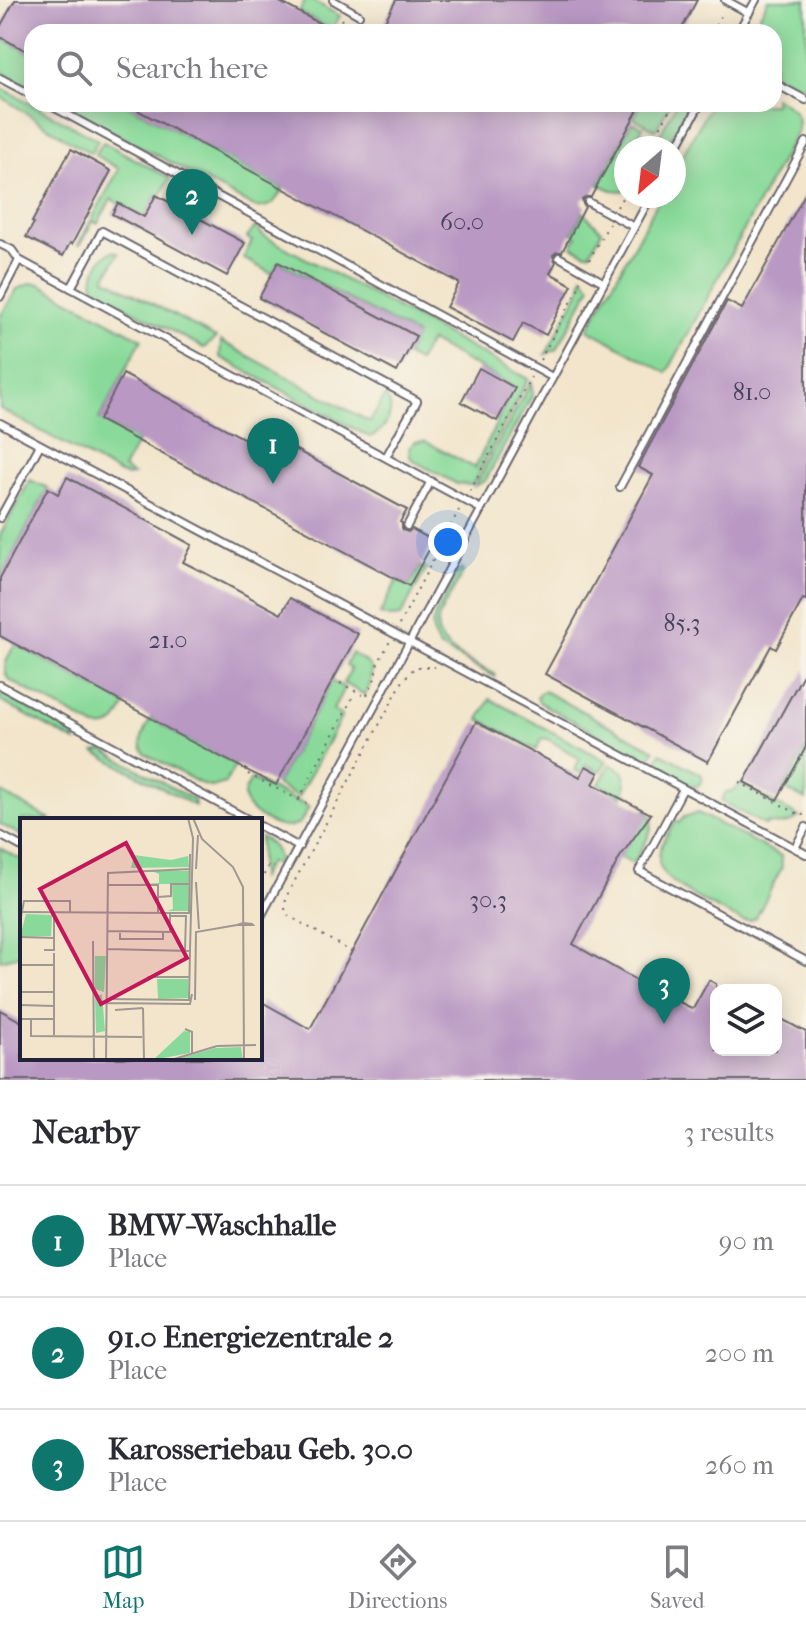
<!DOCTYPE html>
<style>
:root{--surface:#fff;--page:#f7f7f7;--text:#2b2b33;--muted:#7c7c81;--line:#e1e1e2;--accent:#0f766e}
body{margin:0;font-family:"IM FELL French Canon",serif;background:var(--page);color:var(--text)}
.controls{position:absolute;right:24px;bottom:24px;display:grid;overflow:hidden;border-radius:16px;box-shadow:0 4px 20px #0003}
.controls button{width:72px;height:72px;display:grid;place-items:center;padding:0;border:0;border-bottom:2px solid var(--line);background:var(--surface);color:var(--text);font:40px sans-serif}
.compass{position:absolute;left:614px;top:136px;width:72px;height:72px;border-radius:50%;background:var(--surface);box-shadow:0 4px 20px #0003;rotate:208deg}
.you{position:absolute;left:448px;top:542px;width:28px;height:28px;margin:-20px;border:6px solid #fff;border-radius:50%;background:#1a73e8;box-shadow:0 0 0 12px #1a73e833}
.badge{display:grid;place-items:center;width:52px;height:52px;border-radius:50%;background:var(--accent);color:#fff;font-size:26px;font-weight:700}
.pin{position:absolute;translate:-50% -66px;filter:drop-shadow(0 2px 4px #0008)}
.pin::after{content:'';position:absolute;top:42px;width:28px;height:24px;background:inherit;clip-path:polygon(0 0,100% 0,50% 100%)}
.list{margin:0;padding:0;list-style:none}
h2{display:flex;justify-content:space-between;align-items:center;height:104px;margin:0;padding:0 32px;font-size:34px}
h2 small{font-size:26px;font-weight:400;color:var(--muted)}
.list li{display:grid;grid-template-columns:52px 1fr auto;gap:24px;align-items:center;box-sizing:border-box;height:112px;padding:0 32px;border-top:2px solid var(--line)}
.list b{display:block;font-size:30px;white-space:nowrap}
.list p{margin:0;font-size:26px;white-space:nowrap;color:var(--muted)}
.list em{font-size:26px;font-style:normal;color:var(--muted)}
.icon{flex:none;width:44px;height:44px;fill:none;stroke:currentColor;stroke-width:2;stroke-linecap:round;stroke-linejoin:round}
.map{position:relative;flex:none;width:806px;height:1080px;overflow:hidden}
.search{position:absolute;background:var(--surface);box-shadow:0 4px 20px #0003;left:24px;right:24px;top:24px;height:88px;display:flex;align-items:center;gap:20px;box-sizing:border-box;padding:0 28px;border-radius:24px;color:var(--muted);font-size:30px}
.sheet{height:440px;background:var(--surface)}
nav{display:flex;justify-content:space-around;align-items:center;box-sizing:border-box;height:112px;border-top:2px solid var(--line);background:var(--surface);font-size:22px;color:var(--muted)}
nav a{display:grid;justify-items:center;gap:4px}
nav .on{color:var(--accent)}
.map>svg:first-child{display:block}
</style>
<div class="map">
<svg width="806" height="1080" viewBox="0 0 806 1080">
<rect width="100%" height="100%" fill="#f7f3e8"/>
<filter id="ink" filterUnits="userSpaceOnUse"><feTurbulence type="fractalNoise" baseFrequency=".0125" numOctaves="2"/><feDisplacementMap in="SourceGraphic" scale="16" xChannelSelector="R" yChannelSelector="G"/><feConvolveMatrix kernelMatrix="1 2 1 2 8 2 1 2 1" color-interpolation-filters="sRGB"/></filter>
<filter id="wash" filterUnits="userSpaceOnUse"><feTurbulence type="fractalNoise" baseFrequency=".006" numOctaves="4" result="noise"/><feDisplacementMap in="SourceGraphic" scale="32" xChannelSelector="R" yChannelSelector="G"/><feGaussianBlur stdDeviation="1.8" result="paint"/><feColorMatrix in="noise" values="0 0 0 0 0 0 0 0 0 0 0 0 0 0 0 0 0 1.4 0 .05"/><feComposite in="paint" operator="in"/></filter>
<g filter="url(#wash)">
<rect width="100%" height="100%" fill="#f2e5cb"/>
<g fill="#89da9a" stroke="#567e6a" stroke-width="2">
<polygon points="305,0 311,0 340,16 332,30 299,12"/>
<polygon points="768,0 806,0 806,87 797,85 774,75 774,32 751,32"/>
<polygon points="0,37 32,54 32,86 29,87 0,71"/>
<polygon points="0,87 98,140 91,153 71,142 0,96"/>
<path d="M774 97C790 106 801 111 797 131L667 373 588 329 661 196H674V171L711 104H774Z"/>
<path d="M74 104H126L283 188C276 202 270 209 254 207L77 113Z"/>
<polygon points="641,104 670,104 656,130 634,118"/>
<polygon points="676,104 690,104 666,148 653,148"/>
<polygon points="632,122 643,127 633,146 636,148 626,148 626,186 623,191 612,190 598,184"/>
<polygon points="103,142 170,178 160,197 156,195 139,228 134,227 140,215 111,199 98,223 93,221 80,245 78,245 119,169 95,155"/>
<polygon points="583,212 602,231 590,253 586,253 572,246 577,236 572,233"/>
<polygon points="255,227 264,236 528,379 472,485 457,484 414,461 410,457 409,448 415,442 425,441 475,468 514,387 430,341 418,362 406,356 416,335 279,262 272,274 243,258 252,241 247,238"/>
<path d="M113 251 119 253 105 278 216 338 204 348 98 292C86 279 100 257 113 251Z"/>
<polygon points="583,276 591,286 557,349 546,354 580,290"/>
<polygon points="32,283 40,284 142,339 99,419 138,441 123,469 133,475 127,476 120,474 0,409 0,317 17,289"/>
<path d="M221 341 370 422 385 396C398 409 385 432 370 437L366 435 220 357Z"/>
<polygon points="531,382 533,394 485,481 475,486"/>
<polygon points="30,480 48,488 0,578 0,535"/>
<polygon points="421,566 426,569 401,616 390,617 380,614 397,580 409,586"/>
<path d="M462 569 463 573C456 587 445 602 439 617 428 647 474 663 495 674V677L439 647 434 637 432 626 435 615 459 570Z"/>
<path d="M15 644 126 704C117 720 116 730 95 727L9 680C0 667 9 656 15 644Z"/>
<polygon points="352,653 367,663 372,670 369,687 365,695 343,683 351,669 346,665"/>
<polygon points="332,681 344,688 333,710 342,716 298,797 276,785"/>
<polygon points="544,691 655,750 648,762 540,703 537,698 539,693"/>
<polygon points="0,693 74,734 76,742 0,701"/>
<polygon points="490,699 607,761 600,771 586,765 581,773 574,770 580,759 548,739 542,738 536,750 479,719"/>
<path d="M151 718 176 734 236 764 225 783 212 787 203 785 146 754C136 742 145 730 151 718Z"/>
<polygon points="806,747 806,800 784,789"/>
<polygon points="103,750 194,800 195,806 95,752"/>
<polygon points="661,753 701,774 703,778 699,785 694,787 654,765"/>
<polygon points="610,764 624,772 626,787 623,797 599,784"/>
<path d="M251 779 309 807 300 823C296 825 293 827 288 827 274 828 244 811 244 796 244 790 249 784 251 779Z"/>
<path d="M741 784 799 817C789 825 780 826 768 823L766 826 721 801 726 792 732 791Z"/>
<polygon points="0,792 51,820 22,820 22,836 0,824"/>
<path d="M646 809C662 824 641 848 633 864L620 857Z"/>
<path d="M698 813 781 856 782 867 756 918 749 921H742C722 910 660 885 659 861 658 847 668 834 675 821L679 823 684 817Z"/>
<path d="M260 837C272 843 280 852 277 866L269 862 260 878Z"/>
<polygon points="0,848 22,860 22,952 16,956 0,960"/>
</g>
<g id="blocks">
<g fill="#b998c3">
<polygon points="15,0 276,0 336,32 32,32 32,54 0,37 0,27"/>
<polygon points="396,0 697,0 680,32 379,32"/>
<polygon points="126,104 641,104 591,197 586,197 582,200 583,204 585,207 562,252 557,252 553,255 554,259 556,262 550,273 572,285 546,335 523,323 513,342 446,307 459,283"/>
<polygon points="71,149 111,171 72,244 70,243 63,256 26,237 34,223 32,222"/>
<polygon points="806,192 806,600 803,599 776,649 771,646 708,762 545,674 653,475 638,467 727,301 742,309"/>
<polygon points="156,195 245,243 227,276 112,214 118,203 144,217"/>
<polygon points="278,262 416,336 397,372 259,298"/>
<polygon points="479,368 515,388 497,421 461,402"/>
<polygon points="123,374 256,445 263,432 407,510 400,522 402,523 402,530 408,532 412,529 434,541 409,586 99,420"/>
<polygon points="67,477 192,545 183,562 205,573 281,614 290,598 358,634 276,785 176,734 151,718 0,636 0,578 48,488 58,494"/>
<polygon points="806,669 806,747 777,800 744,782"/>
<polygon points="476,722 580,777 586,766 599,773 593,784 651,814 620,857 573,944 636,980 693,1009 709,980 716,984 716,1050 776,1050 776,1016 806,1032 806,1080 0,1080 0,1010 22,1022 22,1058 260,1058 260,1001 310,1029"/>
</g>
</g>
</g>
<g filter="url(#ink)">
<use href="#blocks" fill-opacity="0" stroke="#6b666d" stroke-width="2"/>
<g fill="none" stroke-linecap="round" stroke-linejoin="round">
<g stroke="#6b666d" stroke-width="10">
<g id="service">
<polyline points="333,0 359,15"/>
<polyline points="725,0 749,13"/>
<polyline points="738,32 756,0"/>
<polyline points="0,78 32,95"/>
<polyline points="774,83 806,100"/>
<polyline points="48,104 552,377"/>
<polyline points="674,152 700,104"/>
<polyline points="588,202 634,227"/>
<polyline points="0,244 12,250 19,260"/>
<polyline points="559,257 603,282"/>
<polyline points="71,288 102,231 417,401 386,457"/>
<polyline points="0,297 19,260 481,509"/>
<polyline points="0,423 806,854"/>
<polyline points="620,487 806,142"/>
<polyline points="0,518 40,445"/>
<polyline points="407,526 431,481"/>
<polyline points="0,685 249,820"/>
<polyline points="683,789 639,871 806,961"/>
<polyline points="260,826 299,847"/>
<polyline points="0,835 22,847"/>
<polyline points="795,848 806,827"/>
<polyline points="260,918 651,196"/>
</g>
</g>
<g stroke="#6b666d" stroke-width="2" stroke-dasharray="2 6" stroke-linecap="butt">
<polyline points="342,19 339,23 354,32"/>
<polyline points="712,32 723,12"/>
<polyline points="649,148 673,104"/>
<polyline points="617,207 626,191"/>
<polyline points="589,260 609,224"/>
<polyline points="540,360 578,290 580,281"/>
<polyline points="470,491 531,377"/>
<polyline points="399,625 459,510"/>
<polyline points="333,679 366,697 376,676 376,667 390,641"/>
<polyline points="246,769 244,772 311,806"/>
<polyline points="739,782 802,816 806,809"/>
<polyline points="299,799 355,693"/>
<polyline points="260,882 269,865 274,867"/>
<polyline points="352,952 289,916 285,911 286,897 404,679 415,667 435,667"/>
</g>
<use href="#service" stroke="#fff" stroke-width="6"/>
</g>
</g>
<g text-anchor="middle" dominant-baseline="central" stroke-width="8" stroke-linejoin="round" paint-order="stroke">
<g font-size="24" fill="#48405d">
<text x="462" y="222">60.0</text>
<text x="752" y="392">81.0</text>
<text x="682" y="623">85.3</text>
<text x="168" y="640">21.0</text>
<text x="488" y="900">30.3</text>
</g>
</g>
<g transform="translate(20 818)">
<rect width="242" height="242" fill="#f2e5cb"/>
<path d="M114 37 151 42 168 38 169 49 111 50ZM129 52 169 53 168 93H147L153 91 152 66H118L139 65V56ZM6 96 32 97 31 118 0 119ZM75 138H86L84 174 75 171ZM137 161H168V180L138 181ZM82 176 85 213 76 215 75 179ZM164 213 170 214V235L133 242ZM221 229 223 242H154L195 230Z" fill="#89da9a"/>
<path fill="none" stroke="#9f9791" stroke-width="2" d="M168 0 173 20 170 132M173 0 182 21 213 49 223 69 224 242M176 51 178 17M176 64 179 111M87 67H138V94M138 79 151 78V66H170M0 94 150 95V114L87 113M150 95H169L170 36M150 98H166L165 132M0 104 4 83H50V95M223 105 232 106 233 107H217ZM100 115V121H143V114M0 119 34 120M73 123 74 242M87 131 170 133 169 182 88 181M24 132H34V95M0 147H34M128 159H170M0 174H34M175 182 176 114 217 107M87 185 170 186 172 176M0 187 34 188M123 190 124 242M95 192 123 190M0 201H34M11 201V218L122 219M165 211 172 214V235M34 217V135M86 242 88 55 170 51M151 242 197 228 236 227"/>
<path fill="#c2185b" fill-opacity="0.15" stroke="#c2185b" stroke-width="4" d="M106 25 167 140 81 186 20 71Z"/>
<rect width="242" height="242" fill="none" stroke="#22223b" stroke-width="4"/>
</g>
</svg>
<div class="controls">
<button><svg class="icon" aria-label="layers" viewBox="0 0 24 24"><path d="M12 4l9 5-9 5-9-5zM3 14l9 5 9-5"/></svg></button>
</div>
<svg class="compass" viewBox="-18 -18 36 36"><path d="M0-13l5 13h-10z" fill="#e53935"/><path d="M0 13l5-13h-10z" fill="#7c7c81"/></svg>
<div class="you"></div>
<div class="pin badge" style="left:273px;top:484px">1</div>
<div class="pin badge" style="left:192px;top:235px">2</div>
<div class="pin badge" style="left:664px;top:1024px">3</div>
<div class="search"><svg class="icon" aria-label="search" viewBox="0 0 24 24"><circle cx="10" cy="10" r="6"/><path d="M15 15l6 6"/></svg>Search here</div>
</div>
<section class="sheet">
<h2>Nearby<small>3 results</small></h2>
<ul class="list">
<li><span class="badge">1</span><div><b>BMW-Waschhalle</b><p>Place</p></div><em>90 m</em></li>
<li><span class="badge">2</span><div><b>91.0 Energiezentrale 2</b><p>Place</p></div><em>200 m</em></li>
<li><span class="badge">3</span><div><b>Karosseriebau Geb. 30.0</b><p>Place</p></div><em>260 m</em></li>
</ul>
</section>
<nav>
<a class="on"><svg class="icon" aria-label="map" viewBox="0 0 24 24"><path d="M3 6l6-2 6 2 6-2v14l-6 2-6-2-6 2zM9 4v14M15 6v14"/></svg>Map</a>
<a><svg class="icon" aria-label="directions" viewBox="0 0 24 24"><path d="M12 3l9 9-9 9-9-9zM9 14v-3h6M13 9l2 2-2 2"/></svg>Directions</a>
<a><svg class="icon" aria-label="saved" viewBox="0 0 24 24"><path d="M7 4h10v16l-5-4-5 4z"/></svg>Saved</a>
</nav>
